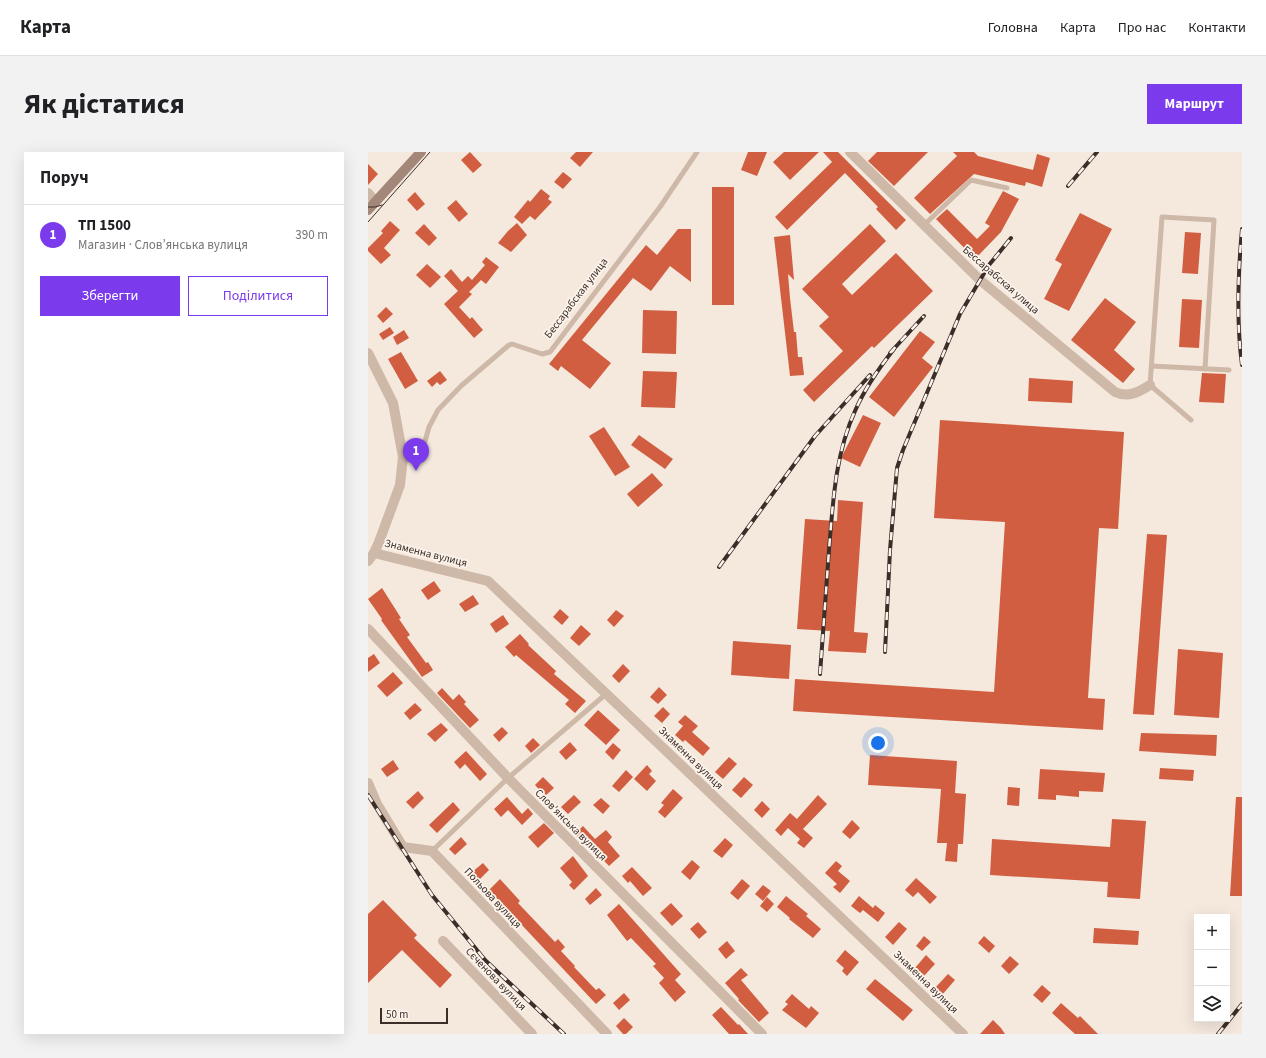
<!DOCTYPE html>
<html lang="uk">
<meta charset="utf-8">
<style>
:root{--surface:#fff;--page:#f2f2f2;--text:#202124;--muted:#757577;--line:#e0e0e0;--accent:#7c3aed}
body{margin:0;font-family:"Source Sans 3",sans-serif;background:var(--page);color:var(--text)}
.controls{position:absolute;right:12px;bottom:12px;display:grid;overflow:hidden;border-radius:0px;box-shadow:0 4px 16px #0002}
.controls button{width:36px;height:36px;display:grid;place-items:center;padding:0;border:0;border-bottom:1px solid var(--line);background:var(--surface);color:var(--text);font:20px sans-serif}
.scale{position:absolute;left:12px;bottom:10px;width:68px;box-sizing:border-box;padding-left:4px;border:2px solid #3b2e29;border-top:0;font-size:11px;line-height:14px;white-space:nowrap;color:#3b2e29;-webkit-text-stroke:3px #fcf3eb;paint-order:stroke}
.you{position:absolute;left:510px;top:591px;width:14px;height:14px;margin:-10px;border:3px solid #fff;border-radius:50%;background:#1a73e8;box-shadow:0 0 0 6px #1a73e833}
.badge{display:grid;place-items:center;width:26px;height:26px;border-radius:50%;background:var(--accent);color:#fff;font-size:13px;font-weight:700}
.pin{position:absolute;translate:-50% -33px;filter:drop-shadow(0 1px 2px #0008)}
.pin::after{content:'';position:absolute;top:21px;width:14px;height:12px;background:inherit;clip-path:polygon(0 0,100% 0,50% 100%)}
.list{margin:0;padding:0;list-style:none}
h2{display:flex;justify-content:space-between;align-items:center;height:52px;margin:0;padding:0 16px;font-size:17px}
h2 small{font-size:13px;font-weight:400;color:var(--muted)}
.list li{display:grid;grid-template-columns:26px 1fr auto;gap:12px;align-items:center;box-sizing:border-box;height:60px;padding:0 16px;border-top:1px solid var(--line)}
.list b{display:block;font-size:15px;white-space:nowrap}
.list p{margin:0;font-size:13px;white-space:nowrap;color:var(--muted)}
.list em{font-size:13px;font-style:normal;color:var(--muted)}
.actions{display:flex;gap:8px;padding:12px 16px}
.actions a{flex:1;padding:9px 0;border:1px solid var(--accent);border-radius:0px;text-align:center;font-size:14px;color:var(--accent)}
.actions .main{background:var(--accent);color:#fff}
.icon{flex:none;width:22px;height:22px;fill:none;stroke:currentColor;stroke-width:2;stroke-linecap:round;stroke-linejoin:round}
.map{position:relative;flex:none;width:874px;height:882px;overflow:hidden;border-radius:0px}
header{display:flex;align-items:center;gap:24px;box-sizing:border-box;height:56px;padding:0 20px;background:var(--surface);border-bottom:1px solid var(--line)}
header strong{font-size:19px}
nav{display:flex;gap:22px;margin-inline-start:auto;font-size:14px}
.intro{display:flex;align-items:center;justify-content:space-between;box-sizing:border-box;height:96px;padding:0 24px}
h1{margin:0;font-size:28px}
.button{padding:10px 18px;border-radius:0px;background:var(--accent);color:#fff;font-size:14px;font-weight:700}
main{display:flex;gap:24px;padding:0 24px}
aside{flex:1;background:var(--surface);border-radius:0px;box-shadow:0 4px 16px #0002}
.map>svg:first-child{display:block}
</style>
<header>
<strong>Карта</strong>
<nav><a>Головна</a><a>Карта</a><a>Про нас</a><a>Контакти</a></nav>
</header>
<div class="intro"><h1>Як дістатися</h1><a class="button">Маршрут</a></div>
<main>
<aside>
<h2>Поруч<small></small></h2>
<ul class="list">
<li><span class="badge">1</span><div><b>ТП 1500</b><p>Магазин · Слов’янська вулиця</p></div><em>390 m</em></li>
</ul>
<div class="actions"><a class="main">Зберегти</a><a>Поділитися</a></div>
</aside>
<div class="map">
<svg width="874" height="882" viewBox="0 0 874 882">
<rect width="100%" height="100%" fill="#f5e9de"/>
<g fill="#d15e40">
<polygon points="102,0 114,13 105,21 93,8"/>
<polygon points="208,0 225,0 212,15 202,6"/>
<polygon points="380,0 399,0 389,24 373,18"/>
<polygon points="416,0 451,0 422,28 405,10"/>
<polygon points="455,0 470,0 538,68 528,78 508,57 510,55 477,21 419,78 407,65 464,10"/>
<polygon points="509,0 560,0 526,34 500,9"/>
<polygon points="585,0 606,0 610,4 665,18 669,2 682,6 674,35 658,30 657,34 606,22 562,62 546,46 589,4"/>
<polygon points="0,12 10,22 0,33"/>
<polygon points="195,20 204,27 195,37 186,30"/>
<rect x="344" y="35" width="22" height="118"/>
<polygon points="173,37 182,44 180,47 184,50 167,68 162,64 154,72 146,65 160,48 162,50"/>
<polygon points="635,39 651,47 633,80 607,107 568,67 579,57 609,87 622,74 617,71"/>
<polygon points="47,40 57,52 49,59 39,48"/>
<polygon points="88,48 100,62 91,70 79,56"/>
<polygon points="712,61 744,77 701,159 676,147 694,112 687,108"/>
<polygon points="22,69 32,78 16,96 23,103 13,112 0,99 0,96 15,81 13,79"/>
<polygon points="149,71 159,83 143,100 130,91 140,79"/>
<polygon points="56,72 69,86 61,94 47,81"/>
<polygon points="502,72 518,89 474,132 484,143 528,101 565,139 506,196 504,194 446,250 435,238 475,199 451,174 461,165 434,137"/>
<polygon points="310,77 323,77 323,130 302,114 283,139 265,126 214,188 243,211 222,237 193,214 190,219 181,212 278,93 289,103"/>
<polygon points="817,80 833,81 830,122 814,121"/>
<polygon points="422,83 426,128 420,122 422,146 426,180 428,180 430,205 434,205 436,223 422,224 406,85"/>
<polygon points="118,105 131,115 118,132 113,128 101,140 104,142 91,155 102,167 104,165 115,178 106,186 76,152 90,139 76,124 83,117 94,130 100,124 104,128 117,113 114,110"/>
<polygon points="59,112 73,125 62,136 48,123"/>
<polygon points="737,146 768,170 746,198 767,217 755,231 703,188"/>
<polygon points="814,147 834,148 831,196 811,195"/>
<polygon points="18,155 25,162 15,171 9,164"/>
<polygon points="275,158 309,159 308,202 274,201"/>
<polygon points="22,175 26,181 15,188 11,182"/>
<polygon points="36,178 41,186 29,193 25,185"/>
<polygon points="552,179 567,190 554,206 565,215 526,265 501,245"/>
<polygon points="33,200 50,229 37,237 20,207"/>
<polygon points="72,219 79,228 72,233 69,230 64,235 59,229"/>
<polygon points="275,219 309,220 307,256 273,255"/>
<polygon points="834,221 858,222 856,251 831,250"/>
<polygon points="661,226 705,229 704,251 660,249"/>
<polygon points="495,263 513,271 492,315 473,306"/>
<polygon points="572,268 756,280 750,377 731,376 720,546 737,547 735,578 425,559 427,527 626,540 637,370 566,366"/>
<polygon points="236,275 262,315 247,324 221,284"/>
<polygon points="271,283 305,307 297,317 263,293"/>
<polygon points="284,321 295,333 270,355 259,342"/>
<polygon points="470,348 495,350 486,480 500,481 498,501 460,499 462,479 429,477 437,367 469,369"/>
<polygon points="779,382 799,383 786,563 765,562"/>
<polygon points="66,429 73,439 60,448 53,438"/>
<polygon points="14,436 33,466 31,467 42,483 39,485 58,511 60,510 65,518 54,525 13,468 14,467 0,447"/>
<polygon points="105,443 111,452 97,460 91,452"/>
<polygon points="192,457 201,465 194,473 185,465"/>
<polygon points="248,458 256,464 246,475 239,468"/>
<polygon points="135,463 141,472 128,481 122,472"/>
<polygon points="213,473 223,482 211,494 202,486"/>
<polygon points="152,482 161,492 160,493 188,519 186,522 218,549 207,561 197,552 201,548 148,503 146,505 137,495"/>
<polygon points="365,489 423,493 421,527 363,523"/>
<polygon points="810,497 855,501 851,566 806,563"/>
<polygon points="6,502 12,511 0,520 0,506"/>
<polygon points="255,512 262,519 251,531 244,524"/>
<polygon points="25,520 35,531 19,545 9,534"/>
<polygon points="291,535 299,543 290,552 282,545"/>
<polygon points="74,536 85,548 91,542 98,550 96,552 111,568 102,576 69,541"/>
<polygon points="47,551 54,558 42,568 36,561"/>
<polygon points="295,555 302,562 294,571 286,564"/>
<polygon points="230,558 252,578 238,593 216,573"/>
<polygon points="317,563 330,574 324,580 342,596 335,604 317,588 315,590 307,583 315,574 310,570"/>
<polygon points="73,571 80,578 67,590 59,582"/>
<polygon points="134,575 140,581 131,590 125,583"/>
<polygon points="773,581 849,583 848,604 771,599"/>
<polygon points="165,586 172,593 163,601 157,594"/>
<polygon points="202,590 209,598 198,608 191,600"/>
<polygon points="245,591 253,598 245,608 237,600"/>
<polygon points="98,599 119,622 112,629 97,612 92,617 86,610"/>
<polygon points="502,603 589,609 587,641 598,642 595,692 590,692 589,710 577,709 579,691 569,691 573,637 500,633"/>
<polygon points="361,605 369,612 355,627 347,620"/>
<polygon points="25,608 31,617 19,625 13,617"/>
<polygon points="279,613 284,619 281,622 288,629 279,639 266,627"/>
<polygon points="792,616 826,618 825,629 791,627"/>
<polygon points="672,617 737,621 735,640 711,639 711,645 688,643 688,648 670,647"/>
<polygon points="258,618 265,625 251,640 244,634"/>
<polygon points="175,625 186,636 177,644 167,633"/>
<polygon points="376,625 385,633 373,646 364,638"/>
<polygon points="640,635 652,636 651,654 639,653"/>
<polygon points="305,637 315,646 297,666 290,660 296,653 293,651"/>
<polygon points="50,639 56,646 45,657 38,650"/>
<polygon points="206,643 213,650 200,662 193,655"/>
<polygon points="450,643 459,652 435,677 445,686 436,696 429,691 432,687 420,676 413,684 407,678 422,661 429,667"/>
<polygon points="139,645 154,662 160,656 165,662 154,673 140,658 133,665 126,657"/>
<polygon points="868,645 874,645 874,744 862,744"/>
<polygon points="233,646 242,654 235,662 225,653"/>
<polygon points="394,649 402,657 394,666 386,658"/>
<polygon points="85,650 92,658 69,681 61,673"/>
<polygon points="744,667 778,669 772,747 739,745 740,730 622,723 624,687 742,695"/>
<polygon points="484,668 492,676 482,687 474,680"/>
<polygon points="176,671 186,681 170,696 160,685"/>
<polygon points="215,674 227,687 238,678 244,685 240,690 252,704 241,714 215,687 213,689 207,682"/>
<polygon points="93,685 99,692 87,703 81,697"/>
<polygon points="357,686 365,693 354,706 345,699"/>
<polygon points="205,704 220,724 206,738 201,733 204,730 192,716"/>
<polygon points="324,708 332,715 322,728 313,720"/>
<polygon points="468,709 474,714 470,719 482,729 472,741 465,735 469,732 457,721"/>
<polygon points="115,711 121,718 111,728 104,720"/>
<polygon points="264,715 284,736 275,744 262,729 260,731 254,724"/>
<polygon points="548,726 569,745 562,752 550,740 545,745 537,738"/>
<polygon points="132,727 152,749 150,751 187,790 190,787 197,795 193,799 207,814 206,815 228,838 231,836 238,843 228,852 121,738"/>
<polygon points="374,727 382,734 370,748 362,741"/>
<polygon points="395,733 403,739 395,749 387,742"/>
<polygon points="228,736 234,743 222,753 217,747"/>
<polygon points="418,744 440,762 438,764 453,777 445,786 421,767 422,766 409,755"/>
<polygon points="491,744 505,756 507,753 517,761 510,770 495,758 492,761 483,754"/>
<polygon points="399,745 406,752 399,760 392,754"/>
<polygon points="15,748 49,783 46,786 84,823 72,836 34,798 0,831 0,762"/>
<polygon points="303,751 315,764 304,774 292,761"/>
<polygon points="251,752 313,822 307,828 318,840 307,850 291,831 296,826 285,814 288,812 263,786 259,789 239,763"/>
<polygon points="330,770 339,780 331,787 322,777"/>
<polygon points="531,770 539,777 525,793 517,785"/>
<polygon points="726,776 771,779 770,793 725,791"/>
<polygon points="556,784 563,790 554,799 548,794"/>
<polygon points="616,784 627,794 621,801 610,791"/>
<polygon points="359,789 367,799 358,807 350,797"/>
<polygon points="477,798 491,810 479,824 474,819 476,816 468,809"/>
<polygon points="558,803 567,812 556,824 547,816"/>
<polygon points="642,804 651,812 641,822 633,814"/>
<polygon points="373,816 380,823 373,828 401,861 391,870 370,848 371,847 357,831"/>
<polygon points="580,822 587,828 574,843 567,836"/>
<polygon points="507,827 545,858 535,869 498,837"/>
<polygon points="674,833 683,841 674,851 665,843"/>
<polygon points="256,841 262,848 251,858 245,851"/>
<polygon points="424,842 441,857 443,854 451,861 438,876 414,858 420,852 417,850"/>
<polygon points="693,851 710,866 712,864 730,882 707,882 684,861"/>
<polygon points="353,855 370,873 371,872 380,882 361,882 344,863"/>
<polygon points="256,866 265,875 258,882 255,882 248,874"/>
<polygon points="625,868 633,876 637,882 612,882"/>
</g>
<g fill="none" stroke-linecap="round" stroke-linejoin="round">
<g stroke="#ceb8a8" stroke-width="5">
<polyline points="556,73 603,28 639,36"/>
<polyline points="784,214 861,218"/>
<polyline points="823,268 782,233 794,65 846,68 837,217"/>
<polyline points="35,305 49,298 56,293 61,275 70,258 93,234 141,193 144,192 174,202 182,200 292,55 329,0"/>
<polyline points="64,699 140,626 238,542"/>
</g>
<g stroke="#ceb8a8" stroke-width="10">
<path d="M482 0 612 128 747 240C760 246 771 240 782 233"/>
<polyline points="0,41 8,50"/>
<polyline points="0,201 25,251 35,305 32,333 11,390 6,401 0,409"/>
<polyline points="6,401 120,429 595,882"/>
<polyline points="0,477 140,626 394,882"/>
<polyline points="0,631 9,652 35,695 64,699 239,882"/>
<polyline points="75,789 164,882"/>
</g>
<polyline stroke="#a38779" stroke-width="10" points="0,58 53,0"/>
<g stroke="#3b2e29" stroke-width="1">
<polyline points="0,55 7,55 14,53"/>
<polyline points="0,70 62,0"/>
</g>
<g stroke="#3b2e29" stroke-width="4">
<g id="rail">
<polyline points="700,34 729,0"/>
<path d="M874 77C870 122 868 168 874 213"/>
<polyline points="522,201 556,164"/>
<polyline points="351,415 447,284 502,223"/>
<polyline points="517,500 522,398 529,316 535,298 592,162 621,113 643,86"/>
<path d="M452 522C455 481 458 440 461 398 465 350 467 303 487 259 497 236 511 216 526 197"/>
<polyline points="0,643 64,743 117,808 196,882"/>
<polyline points="850,882 874,852"/>
</g>
</g>
<use href="#rail" stroke="#fcf3eb" stroke-width="2.5" stroke-dasharray="8" stroke-linecap="butt"/>
</g>
<g text-anchor="middle" dominant-baseline="central" stroke-width="3.5" stroke-linejoin="round" paint-order="stroke">
<g font-size="11" fill="#3b2e29" stroke="#fcf3eb">
<text transform="translate(633 128) rotate(41)">Бессарабская улица</text>
<text transform="translate(208 146) rotate(-53)">Бессарабская улица</text>
<text transform="translate(58 401) rotate(14)">Знаменна вулиця</text>
<text transform="translate(323 606) rotate(44)">Знаменна вулиця</text>
<text transform="translate(203 673) rotate(45)">Слов’янська вулиця</text>
<text transform="translate(125 746) rotate(47)">Польова вулиця</text>
<text transform="translate(128 827) rotate(46)">Сєченова вулиця</text>
<text transform="translate(558 830) rotate(44)">Знаменна вулиця</text>
</g>
</g>
</svg>
<div class="controls">
<button>+</button>
<button>−</button>
<button><svg class="icon" aria-label="layers" viewBox="0 0 24 24"><path d="M12 4l9 5-9 5-9-5zM3 14l9 5 9-5"/></svg></button>
</div>
<div class="scale">50 m</div>
<div class="you"></div>
<div class="pin badge" style="left:48px;top:319px">1</div>
</div>
</main>
